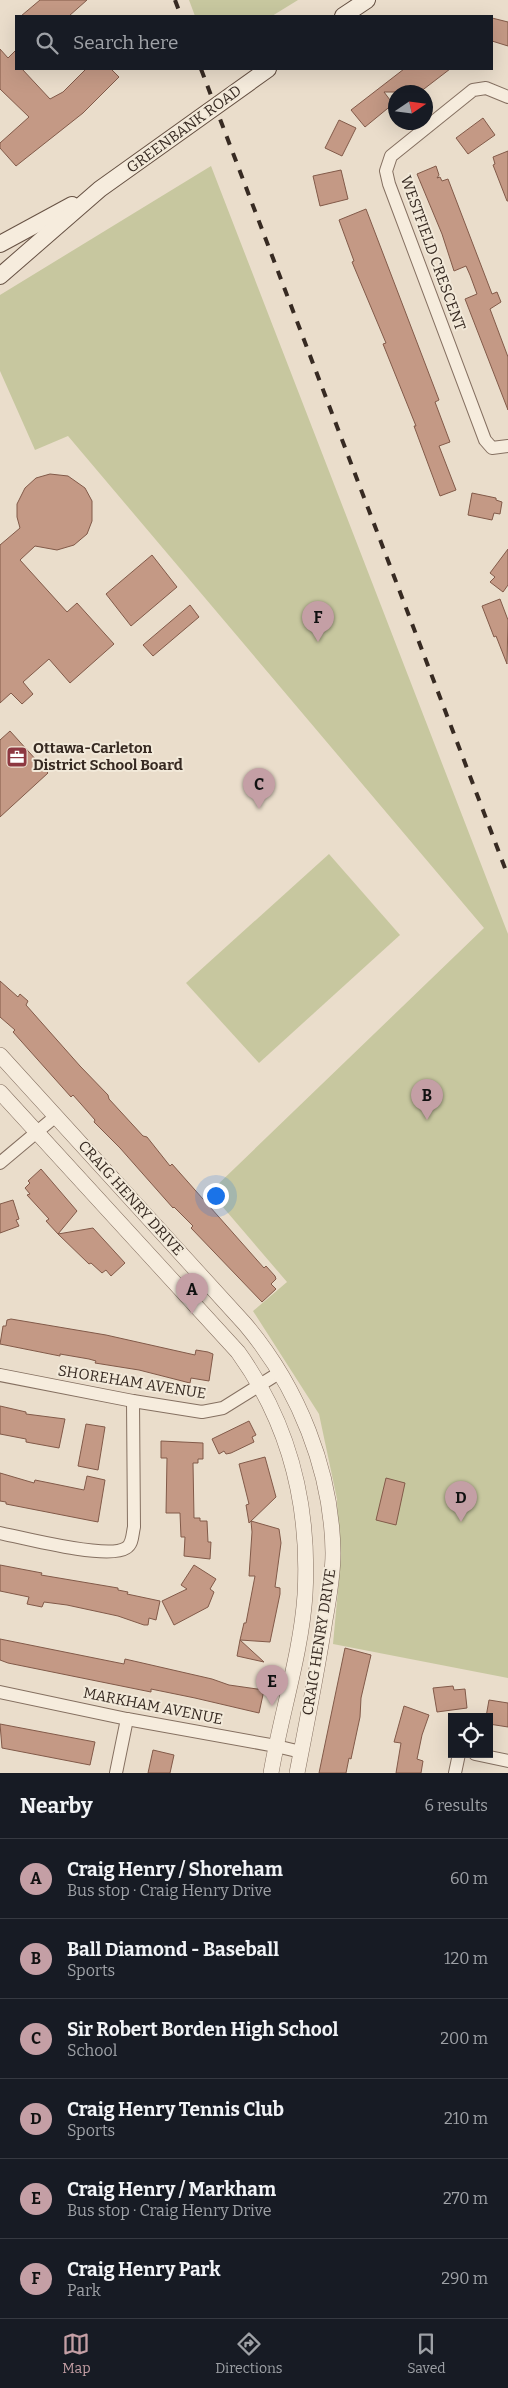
<!DOCTYPE html>
<meta charset="utf-8">
<style>
:root{--surface:#171b24;--page:#20242c;--text:#f1f3f6;--muted:#9ea1a6;--line:#363941;--accent:#c49fa5}
body{margin:0;font-family:Bitter,serif;background:var(--page);color:var(--text)}
.controls{position:absolute;right:15px;bottom:15px;display:grid;overflow:hidden;border-radius:0px;box-shadow:0 5px 20px #0002}
.controls button{width:45px;height:45px;display:grid;place-items:center;padding:0;border:0;border-bottom:1px solid var(--line);background:var(--surface);color:var(--text);font:25px sans-serif}
.compass{position:absolute;left:388px;top:85px;width:45px;height:45px;border-radius:50%;background:var(--surface);box-shadow:0 5px 20px #0002;rotate:77deg}
.you{position:absolute;left:215px;top:1195px;width:18px;height:18px;margin:-12px;border:4px solid #fff;border-radius:50%;background:#1a73e8;box-shadow:0 0 0 8px #1a73e833}
.badge{display:grid;place-items:center;width:32px;height:32px;border-radius:50%;background:var(--accent);color:#111;font-size:16px;font-weight:700}
.pin{position:absolute;translate:-50% -41px;filter:drop-shadow(0 1px 2px #0008)}
.pin::after{content:'';position:absolute;top:26px;width:18px;height:15px;background:inherit;clip-path:polygon(0 0,100% 0,50% 100%)}
.list{margin:0;padding:0;list-style:none}
h2{display:flex;justify-content:space-between;align-items:center;height:65px;margin:0;padding:0 20px;font-size:21px}
h2 small{font-size:16px;font-weight:400;color:var(--muted)}
.list li{display:grid;grid-template-columns:32px 1fr auto;gap:15px;align-items:center;box-sizing:border-box;height:80px;padding:0 20px;border-top:1px solid var(--line)}
.list b{display:block;font-size:19px;white-space:nowrap}
.list p{margin:0;font-size:16px;white-space:nowrap;color:var(--muted)}
.list em{font-size:16px;font-style:normal;color:var(--muted)}
.icon{flex:none;width:28px;height:28px;fill:none;stroke:currentColor;stroke-width:2;stroke-linecap:round;stroke-linejoin:round}
.map{position:relative;flex:none;width:508px;height:1773px;overflow:hidden}
.search{position:absolute;background:var(--surface);box-shadow:0 5px 20px #0002;left:15px;right:15px;top:15px;height:55px;display:flex;align-items:center;gap:12px;box-sizing:border-box;padding:0 18px;border-radius:0px;color:var(--muted);font-size:19px}
.sheet{height:545px;background:var(--surface)}
nav{display:flex;justify-content:space-around;align-items:center;box-sizing:border-box;height:70px;border-top:1px solid var(--line);background:var(--surface);font-size:14px;color:var(--muted)}
nav a{display:grid;justify-items:center;gap:2px}
nav .on{color:var(--accent)}
.map>svg:first-child{display:block}
</style>
<div class="map">
<svg width="508" height="1773" viewBox="0 0 508 1773">
<rect width="100%" height="100%" fill="#eaddcb"/>
<g fill="#c7c79f">
<polygon points="189,0 298,0 272,16 195,16"/>
<polygon points="211,166 508,934 508,1678 333,1644 339,1579 337,1499 319,1414 253,1311 287,1282 210,1192 484,928 68,436 35,450 0,371 0,295"/>
<polygon points="329,854 400,935 259,1063 186,983"/>
</g>
<g fill="#c49985" stroke="#825a49">
<polygon points="40,0 87,0 69,16 21,16"/>
<polygon points="492,18 508,22 508,46 492,41"/>
<polygon points="0,49 8,58 16,50 16,69 22,69 50,99 63,92 86,69 111,69 119,77 83,113 16,166 0,148 0,143 29,117 0,89"/>
<polygon points="404,69 450,69 420,92 384,92 393,104 365,127 351,110"/>
<polygon points="483,118 495,135 468,154 456,138"/>
<polygon points="339,120 356,128 342,156 325,148"/>
<polygon points="508,151 508,201 507,201 493,165 495,164 493,157"/>
<polygon points="436,166 439,175 437,178 440,177 442,181 448,179 492,294 497,292 501,302 490,309 508,357 508,410 465,299 477,294 470,275 466,266 454,271 442,234 417,174"/>
<polygon points="341,170 348,199 320,206 313,176"/>
<polygon points="366,209 439,400 435,402 450,442 439,446 456,490 440,496 414,426 416,426 383,344 386,343 352,262 354,261 339,220"/>
<polygon points="50,474 68,476 85,488 92,501 92,521 87,534 74,545 57,550 35,546 20,560 67,612 77,603 114,644 70,683 49,659 23,682 33,694 22,704 11,693 0,703 0,545 20,528 17,517 17,504 25,488 36,478"/>
<polygon points="472,493 496,498 496,500 502,502 500,514 494,513 492,520 468,515"/>
<polygon points="508,549 508,585 503,592 490,582 495,577 490,573"/>
<polygon points="152,555 177,587 131,626 106,594"/>
<polygon points="500,599 508,620 507,664 496,636 494,637 482,606"/>
<polygon points="190,605 199,617 153,656 143,645"/>
<polygon points="10,731 48,773 0,817 0,740"/>
<polygon points="0,981 18,997 20,994 28,1001 26,1005 80,1066 108,1095 109,1099 143,1136 147,1137 170,1166 172,1164 264,1268 266,1266 275,1276 276,1279 271,1284 276,1289 262,1302 191,1228 193,1226 174,1207 173,1208 120,1148 94,1122 95,1120 81,1104 73,1095 71,1097 13,1032 15,1030 0,1017"/>
<polygon points="41,1169 77,1211 58,1234 46,1221 49,1219 27,1195 30,1194 25,1188 30,1183 28,1181"/>
<polygon points="13,1200 19,1219 16,1220 19,1226 0,1233 0,1204"/>
<polygon points="93,1228 125,1263 111,1276 106,1270 102,1273 91,1263 89,1264 58,1234"/>
<polygon points="11,1319 106,1335 195,1355 196,1350 208,1352 213,1354 209,1381 191,1378 190,1383 139,1370 95,1363 96,1361 89,1359 60,1354 60,1356 0,1344 3,1326 6,1326 7,1320"/>
<polygon points="0,1406 26,1412 26,1414 65,1419 59,1448 26,1442 26,1439 0,1434"/>
<polygon points="249,1421 256,1435 252,1437 254,1442 231,1453 226,1454 224,1451 219,1454 212,1439"/>
<polygon points="86,1424 105,1427 98,1470 78,1466"/>
<polygon points="161,1441 203,1443 203,1459 198,1459 198,1463 193,1463 194,1518 200,1518 200,1521 207,1521 208,1542 211,1542 210,1559 184,1556 185,1537 181,1537 180,1513 166,1513 167,1458 161,1458"/>
<polygon points="265,1457 276,1497 249,1523 246,1505 249,1504 239,1464"/>
<polygon points="0,1473 34,1483 35,1480 84,1490 87,1476 105,1480 98,1522 6,1504 6,1502 0,1501"/>
<polygon points="386,1478 405,1483 396,1525 376,1520"/>
<polygon points="251,1521 279,1529 281,1543 275,1587 280,1588 280,1594 270,1642 240,1640 244,1623 246,1623 255,1576 249,1576 252,1532"/>
<polygon points="0,1565 42,1573 41,1575 118,1588 118,1590 128,1592 127,1594 160,1601 156,1620 149,1618 148,1625 144,1625 118,1616 67,1605 44,1602 42,1607 27,1604 29,1597 0,1591"/>
<polygon points="194,1565 216,1579 210,1589 214,1592 208,1607 174,1625 162,1601 187,1589 181,1585"/>
<polygon points="0,1639 124,1664 125,1659 212,1679 229,1685 264,1690 259,1713 195,1698 151,1689 151,1692 8,1663 0,1660"/>
<polygon points="240,1640 264,1662 237,1656"/>
<polygon points="345,1648 371,1655 361,1698 360,1717 351,1759 349,1758 346,1773 319,1773"/>
<polygon points="453,1686 454,1690 465,1689 467,1708 437,1712 433,1688"/>
<polygon points="489,1700 508,1703 508,1727 489,1724 489,1717 486,1717"/>
<polygon points="404,1706 429,1715 422,1735 417,1759 423,1761 421,1773 396,1773 401,1743 394,1742"/>
<polygon points="0,1724 95,1742 90,1765 2,1748"/>
<polygon points="153,1750 174,1755 170,1773 148,1773"/>
</g>
<g fill="none" stroke-linecap="round" stroke-linejoin="round">
<g stroke="#857061" stroke-width="14">
<g id="minor">
<polyline points="508,97 486,88 473,90 391,156 386,171 389,184 485,440 492,448 508,446"/>
<polyline points="0,1163 56,1116"/>
<polyline points="0,1375 133,1401 202,1412 223,1408 279,1373"/>
<path d="M0 1533C24 1538 108 1560 126 1548 133 1544 132 1535 134 1527L133 1401"/>
<polyline points="0,1692 127,1719 276,1746 301,1752"/>
<polyline points="475,1754 508,1761"/>
<polyline points="116,1773 127,1719"/>
<polyline points="455,1773 459,1754"/>
</g>
</g>
<g stroke="#857061" stroke-width="16">
<g id="tertiary">
<path d="M0 1055 245 1324C298 1387 332 1470 333 1553 333 1575 329 1598 325 1620 317 1672 307 1722 297 1773"/>
<path d="M0 1092 238 1352C290 1424 310 1506 305 1595 301 1654 281 1714 271 1773"/>
</g>
</g>
<g stroke="#675244" stroke-width="18">
<g id="secondary">
<polyline points="343,16 367,0"/>
<polyline points="0,244 72,205"/>
<polyline points="0,276 100,189 268,69"/>
</g>
</g>
<use href="#minor" stroke="#f6ecdd" stroke-width="12"/>
<use href="#tertiary" stroke="#f6ecdd" stroke-width="15"/>
<use href="#secondary" stroke="#f6ecdd" stroke-width="16"/>
<g stroke="#372a22" stroke-width="4" stroke-dasharray="9 9" stroke-linecap="butt">
<polyline points="175,0 181,16"/>
<polyline points="201,69 508,876"/>
</g>
</g>
<defs>
<g id="office-square" transform="scale(1.125)"><rect x="-9" y="-9" width="18" height="18" rx="4" fill="#8d3841" stroke="#f2e9d9"/><path d="M-6-3h4V-5.5h4V-3h4V5H-6ZM-1-4.5V-3h2v-1.5ZM-6 0V1H6V0Z" fill="#fff"/></g>
</defs>
<g fill-rule="evenodd">
<use href="#office-square" x="17" y="757"/>
</g>
<g text-anchor="middle" dominant-baseline="central" stroke-width="4" stroke-linejoin="round" paint-order="stroke">
<g font-size="15" fill="#372a22" stroke="#f2e9d9">
<text transform="translate(184 129) rotate(-36)">GREENBANK ROAD</text>
<text transform="translate(433 253) rotate(70)">WESTFIELD CRESCENT</text>
<text transform="translate(131 1198) rotate(48)">CRAIG HENRY DRIVE</text>
<text transform="translate(132 1382) rotate(9)">SHOREHAM AVENUE</text>
<text transform="translate(319 1642) rotate(-81)">CRAIG HENRY DRIVE</text>
<text transform="translate(153 1706) rotate(11)">MARKHAM AVENUE</text>
</g>
<g font-size="15" font-weight="bold" fill="#372a22" stroke="#f2e9d9" text-anchor="start">
<text x="33" y="748">Ottawa-Carleton<tspan x="33" dy="17">District School Board</tspan></text>
</g>
</g>
</svg>
<div class="controls">
<button><svg class="icon" aria-label="locate" viewBox="0 0 24 24"><circle cx="12" cy="12" r="6"/><path d="M12 2v4M12 18v4M2 12h4M18 12h4"/></svg></button>
</div>
<svg class="compass" viewBox="-18 -18 36 36"><path d="M0-13l5 13h-10z" fill="#e53935"/><path d="M0 13l5-13h-10z" fill="#9ea1a6"/></svg>
<div class="you"></div>
<div class="pin badge" style="left:192px;top:1314px">A</div>
<div class="pin badge" style="left:427px;top:1120px">B</div>
<div class="pin badge" style="left:259px;top:809px">C</div>
<div class="pin badge" style="left:461px;top:1522px">D</div>
<div class="pin badge" style="left:272px;top:1706px">E</div>
<div class="pin badge" style="left:318px;top:642px">F</div>
<div class="search"><svg class="icon" aria-label="search" viewBox="0 0 24 24"><circle cx="10" cy="10" r="6"/><path d="M15 15l6 6"/></svg>Search here</div>
</div>
<section class="sheet">
<h2>Nearby<small>6 results</small></h2>
<ul class="list">
<li><span class="badge">A</span><div><b>Craig Henry / Shoreham</b><p>Bus stop · Craig Henry Drive</p></div><em>60 m</em></li>
<li><span class="badge">B</span><div><b>Ball Diamond - Baseball</b><p>Sports</p></div><em>120 m</em></li>
<li><span class="badge">C</span><div><b>Sir Robert Borden High School</b><p>School</p></div><em>200 m</em></li>
<li><span class="badge">D</span><div><b>Craig Henry Tennis Club</b><p>Sports</p></div><em>210 m</em></li>
<li><span class="badge">E</span><div><b>Craig Henry / Markham</b><p>Bus stop · Craig Henry Drive</p></div><em>270 m</em></li>
<li><span class="badge">F</span><div><b>Craig Henry Park</b><p>Park</p></div><em>290 m</em></li>
</ul>
</section>
<nav>
<a class="on"><svg class="icon" aria-label="map" viewBox="0 0 24 24"><path d="M3 6l6-2 6 2 6-2v14l-6 2-6-2-6 2zM9 4v14M15 6v14"/></svg>Map</a>
<a><svg class="icon" aria-label="directions" viewBox="0 0 24 24"><path d="M12 3l9 9-9 9-9-9zM9 14v-3h6M13 9l2 2-2 2"/></svg>Directions</a>
<a><svg class="icon" aria-label="saved" viewBox="0 0 24 24"><path d="M7 4h10v16l-5-4-5 4z"/></svg>Saved</a>
</nav>
